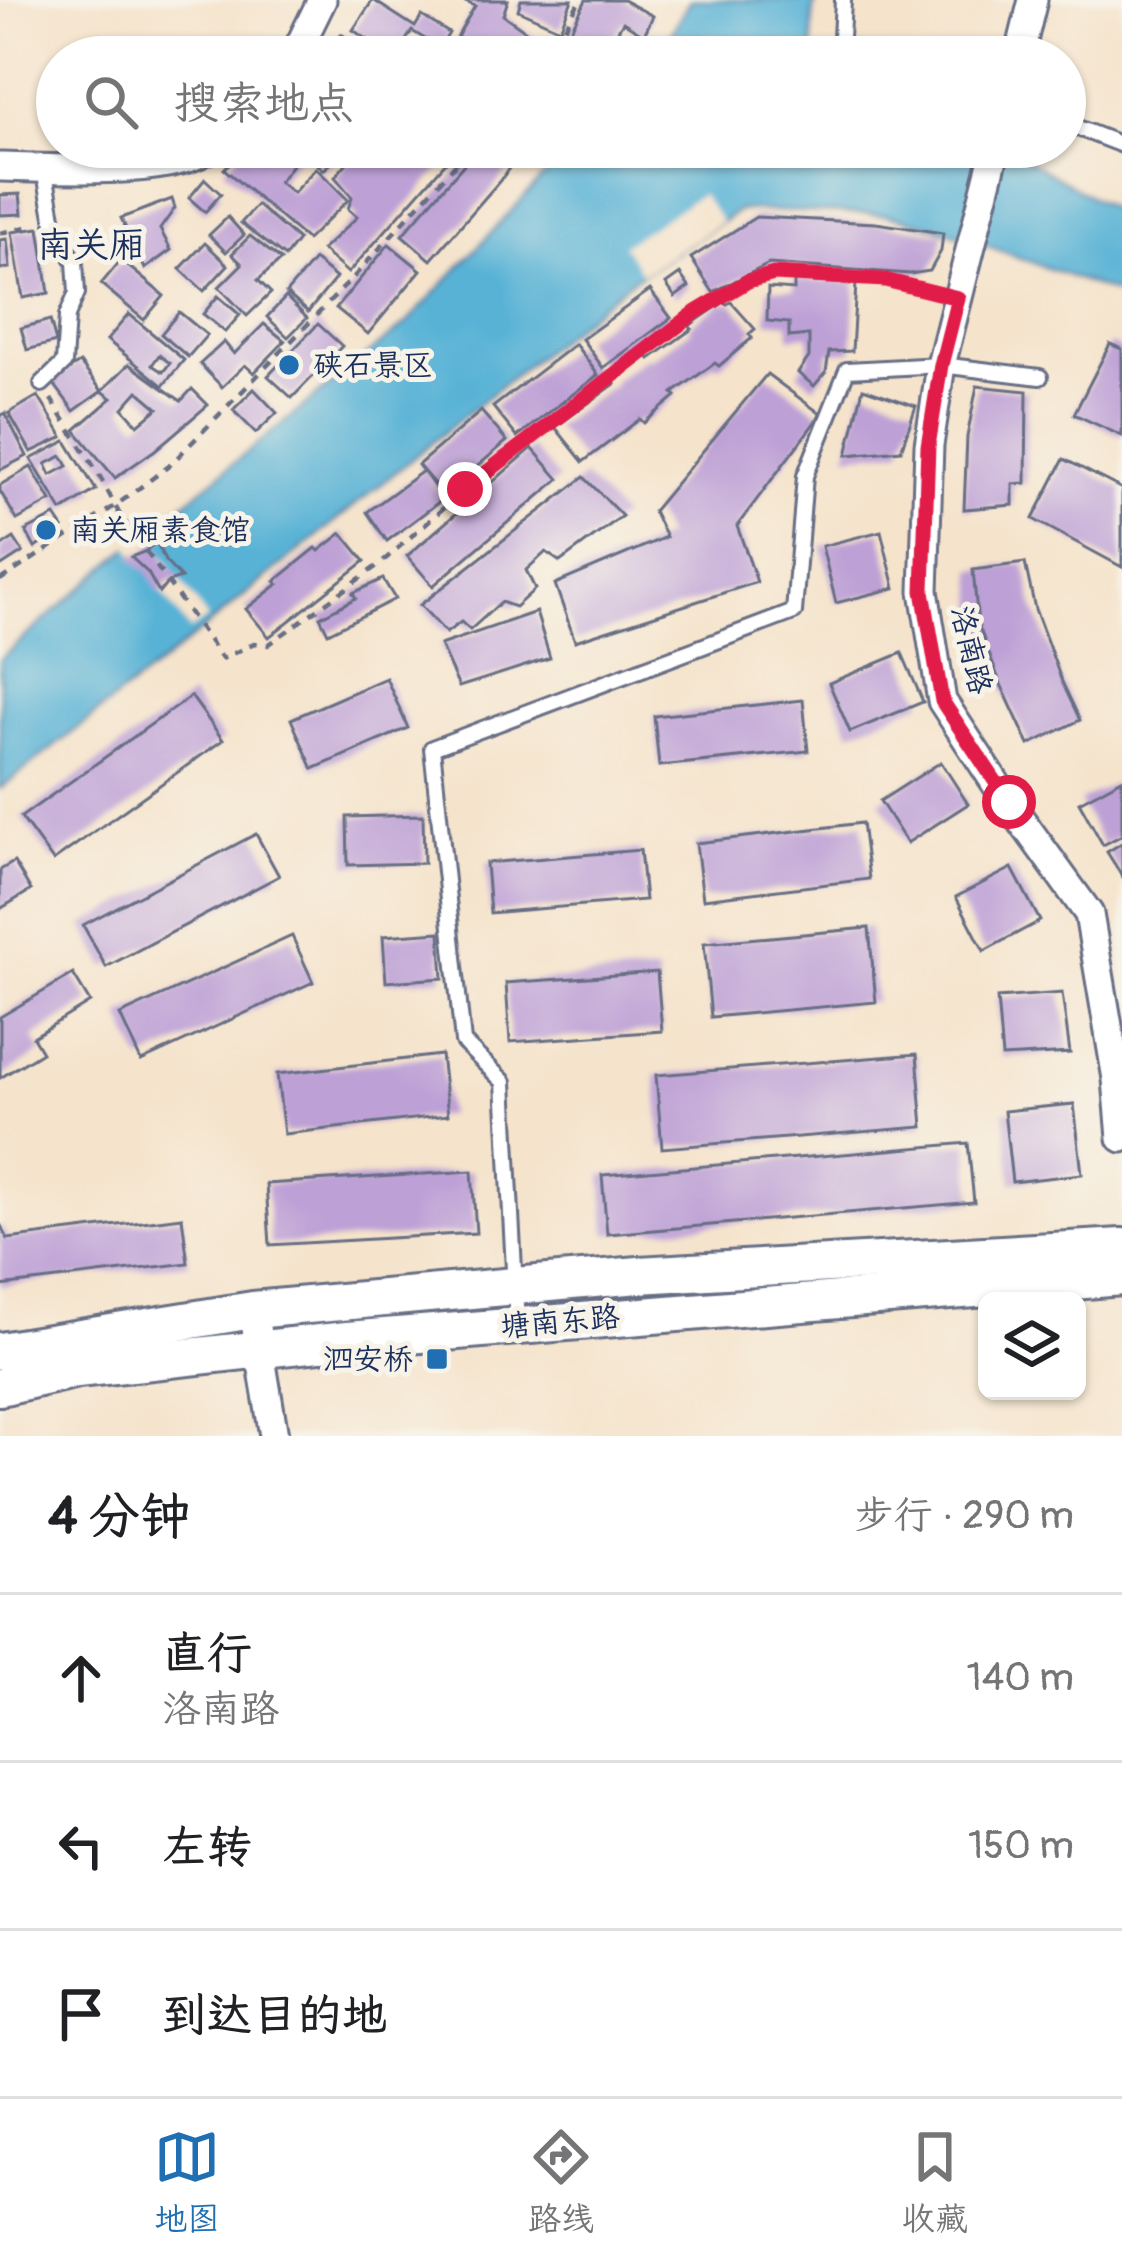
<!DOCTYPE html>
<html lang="zh">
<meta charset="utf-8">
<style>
:root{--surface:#fff;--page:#f6f6f6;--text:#202124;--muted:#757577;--line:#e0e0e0;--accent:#1f6fb2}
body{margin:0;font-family:Pangolin,"LXGW WenKai TC",sans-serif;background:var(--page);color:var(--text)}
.controls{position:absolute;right:36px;bottom:36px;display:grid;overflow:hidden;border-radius:18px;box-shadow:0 3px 9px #0004}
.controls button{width:108px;height:108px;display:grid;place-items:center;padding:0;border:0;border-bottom:3px solid var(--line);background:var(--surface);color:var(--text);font:60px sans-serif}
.stop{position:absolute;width:36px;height:36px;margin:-27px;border:9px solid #e11d48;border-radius:50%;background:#fff}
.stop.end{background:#e11d48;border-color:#fff;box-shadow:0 3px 12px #0008}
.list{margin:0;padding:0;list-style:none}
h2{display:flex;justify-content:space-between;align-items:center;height:156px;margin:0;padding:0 48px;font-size:51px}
h2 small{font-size:39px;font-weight:400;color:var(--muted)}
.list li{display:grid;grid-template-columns:78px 1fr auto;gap:36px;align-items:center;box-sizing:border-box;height:168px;padding:0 48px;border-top:3px solid var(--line)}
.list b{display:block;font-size:45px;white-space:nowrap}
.list p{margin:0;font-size:39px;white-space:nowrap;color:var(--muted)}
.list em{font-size:39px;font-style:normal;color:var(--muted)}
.icon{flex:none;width:66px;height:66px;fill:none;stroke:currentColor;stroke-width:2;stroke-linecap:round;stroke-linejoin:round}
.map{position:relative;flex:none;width:1122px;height:1436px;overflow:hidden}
.search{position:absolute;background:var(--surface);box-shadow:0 3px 9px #0004;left:36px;right:36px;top:36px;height:132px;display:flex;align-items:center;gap:30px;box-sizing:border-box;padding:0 42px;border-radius:66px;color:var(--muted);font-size:45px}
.sheet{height:660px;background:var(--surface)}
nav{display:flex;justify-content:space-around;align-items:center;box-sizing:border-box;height:168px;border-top:3px solid var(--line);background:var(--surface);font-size:33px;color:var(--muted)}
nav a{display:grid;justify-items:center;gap:6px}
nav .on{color:var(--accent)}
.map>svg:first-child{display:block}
</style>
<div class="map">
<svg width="1122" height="1436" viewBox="0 0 1122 1436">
<rect width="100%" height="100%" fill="#f7f3e8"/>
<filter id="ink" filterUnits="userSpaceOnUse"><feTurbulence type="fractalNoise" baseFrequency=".00833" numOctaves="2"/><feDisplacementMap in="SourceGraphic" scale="24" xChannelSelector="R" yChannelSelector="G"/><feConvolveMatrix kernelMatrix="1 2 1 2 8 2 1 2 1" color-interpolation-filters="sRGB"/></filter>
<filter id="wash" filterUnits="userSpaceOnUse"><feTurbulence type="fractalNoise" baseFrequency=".004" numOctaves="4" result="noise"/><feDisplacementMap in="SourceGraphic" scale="48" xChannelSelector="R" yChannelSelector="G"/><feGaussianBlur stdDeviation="2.7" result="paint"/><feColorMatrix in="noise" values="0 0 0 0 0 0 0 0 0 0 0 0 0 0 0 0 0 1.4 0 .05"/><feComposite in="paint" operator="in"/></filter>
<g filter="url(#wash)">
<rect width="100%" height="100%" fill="#f5e3cb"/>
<g fill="#59b2d6" stroke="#3a709a" stroke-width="3">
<polygon points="690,0 817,0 813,10 812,57 655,57 663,48"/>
<polygon points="571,147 948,147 958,151 1022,157 1122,215 1122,296 937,227 884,214 740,210 625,285 164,661 0,789 0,659 114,560 406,324"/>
</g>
<g fill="#f5e3cb">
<polygon points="701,194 722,222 642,274 623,245"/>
<polygon points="145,528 208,619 190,631 127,543"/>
</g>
<g id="blocks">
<g fill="#bda0d6" fill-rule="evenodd">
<polygon points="373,0 415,27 422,16 449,33 440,48 412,31 395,57 353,30"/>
<polygon points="461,0 508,0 503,15 543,43 531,57 488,57 457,37 475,6"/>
<polygon points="521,0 572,0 560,29 518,10"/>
<polygon points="586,0 623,0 653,16 644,35 623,22 608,47 570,31"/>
<polygon points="341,34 376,57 325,57"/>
<polygon points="246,147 291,147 300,154 279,182 293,193 316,168 348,200 307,240 224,169"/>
<polygon points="299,147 345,147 324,170"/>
<polygon points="360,147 448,147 455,152 348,273 322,250 357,217 348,209 352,197 335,177"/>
<polygon points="479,147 523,147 503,177 431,260 402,235"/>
<polygon points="205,179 221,194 205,212 189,198"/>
<polygon points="20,194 22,214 0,215 0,195"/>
<polygon points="172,199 175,208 160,229 171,250 145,269 121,218"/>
<polygon points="257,205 298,240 285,257 241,223"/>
<polygon points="228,217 244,235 226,252 209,235"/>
<polygon points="756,217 876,223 943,233 941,251 930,271 910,274 769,264 713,292 691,258"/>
<polygon points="39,228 49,293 23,298 12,232"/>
<polygon points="250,236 281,260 258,280 271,293 247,316 219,287 242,264 232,254"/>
<polygon points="7,239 10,268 0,269 0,240"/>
<polygon points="205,243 228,265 204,291 180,269"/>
<polygon points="389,244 421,270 368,334 336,308"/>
<polygon points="121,260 164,296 144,320 101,284"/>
<polygon points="314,260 336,278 308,312 286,293"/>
<polygon points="680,274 689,287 675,297 666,284"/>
<polygon points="794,280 856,283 852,351 829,352 826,372 814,386 798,373 809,357 809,335 789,337 789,323 767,321 768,288 794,290"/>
<polygon points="650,290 671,318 603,368 582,339"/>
<polygon points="218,296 240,315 225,332 203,314"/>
<polygon points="286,297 307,318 288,337 267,317"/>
<polygon points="723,302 727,304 731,302 755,329 749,334 752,338 719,366 715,363 673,393 676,396 644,423 640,419 583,462 555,427 615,384 613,381 648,356 650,359 692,329 689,326"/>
<polygon points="179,312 207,335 188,357 161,334"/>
<path d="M129 314 184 360 163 386 107 340ZM159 355 170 363 163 372 152 365Z"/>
<polygon points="50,320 56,342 27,350 21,328"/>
<polygon points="264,324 285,341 254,373 245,365 222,387 200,364 224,342 234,354"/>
<polygon points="318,324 342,346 292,398 268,376"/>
<polygon points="575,344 598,375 517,437 493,407"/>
<polygon points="1110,344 1122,349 1122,436 1074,414"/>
<polygon points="80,363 102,391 74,411 51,380"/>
<path d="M129 364 181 401 192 389 208 405 155 450 115 478 75 430 112 398 102 391ZM138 391 158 408 138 425 123 408Z"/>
<polygon points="767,374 821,414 737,526 757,582 575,641 555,584 666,537 653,511"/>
<polygon points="977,386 1027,391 1026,483 1013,484 1013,505 964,509 967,437"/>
<polygon points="863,388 916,406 901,450 847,455"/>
<polygon points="254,389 277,413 256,433 233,410"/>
<polygon points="38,396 63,437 31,452 9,413"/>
<polygon points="481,411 507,441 444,495 423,471 443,499 387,541 367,512 423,471 418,465"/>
<polygon points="5,413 27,456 0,470 0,416"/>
<path d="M66 441 96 490 62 511 31 459ZM62 456 68 466 51 475 46 464Z"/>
<polygon points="532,448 559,479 433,586 407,556"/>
<polygon points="1064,459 1122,489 1122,567 1033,519"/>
<polygon points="31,467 51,501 17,520 0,491 0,485"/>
<polygon points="584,477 622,516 560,562 546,552 526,570 535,589 515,607 501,602 470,630 461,622 446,633 420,605"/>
<polygon points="55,516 63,528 35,548 26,531"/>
<polygon points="881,531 895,588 836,603 822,546"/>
<polygon points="342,533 365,561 269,637 246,609 278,584 275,581 316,548 319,551"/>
<polygon points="14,538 23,552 0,567 0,547"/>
<polygon points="156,541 165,561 181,578 168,582 159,593 148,573 131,557 146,551"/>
<polygon points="1025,563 1035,609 1062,682 1080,720 1029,745 999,680 978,624 973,570"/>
<polygon points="383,579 395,599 328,633 320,617 356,598 353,593"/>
<polygon points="536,612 550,658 459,687 440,645"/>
<polygon points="902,653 923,702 850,732 829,683"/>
<polygon points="386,678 408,728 313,769 291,719"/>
<polygon points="191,696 223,740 53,861 21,817"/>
<polygon points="803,700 808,751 659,766 654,716"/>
<polygon points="941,762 968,804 907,843 880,801"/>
<polygon points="1122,779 1122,835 1103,845 1079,802"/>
<polygon points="423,815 424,863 348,865 347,817"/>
<polygon points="862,823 869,879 703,899 696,843"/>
<polygon points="256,834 279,876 106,967 83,925"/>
<polygon points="1122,843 1122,876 1107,852"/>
<polygon points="640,850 645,900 490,913 486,863"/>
<polygon points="14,862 31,890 0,909 0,870"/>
<polygon points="1012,868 1040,921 984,951 956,897"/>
<polygon points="869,928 876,1002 711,1017 704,943"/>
<polygon points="440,932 443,978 386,982 383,936"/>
<polygon points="292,936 313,982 141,1061 120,1015"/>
<polygon points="657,972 662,1031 510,1042 506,983"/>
<polygon points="73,974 90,1002 33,1037 42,1052 0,1078 0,1017"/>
<polygon points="1062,993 1070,1053 1002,1057 997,998"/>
<polygon points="917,1054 923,1127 662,1148 656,1075"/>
<polygon points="441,1055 448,1115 284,1134 277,1074"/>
<polygon points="1074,1104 1082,1174 1012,1182 1004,1111"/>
<polygon points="968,1143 974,1202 607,1234 602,1175"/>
<polygon points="472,1171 476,1233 270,1245 266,1184"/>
<polygon points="182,1217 188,1263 0,1286 0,1224 8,1239"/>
</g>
</g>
</g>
<g filter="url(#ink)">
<use href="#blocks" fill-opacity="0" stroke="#676e84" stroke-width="3"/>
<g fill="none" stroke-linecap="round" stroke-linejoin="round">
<g stroke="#676e84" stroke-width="20">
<g id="service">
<polyline points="840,57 843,0"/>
<polyline points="1065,123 1122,145"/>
<polyline points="42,384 64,363 67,316 77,293 75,262 55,228 44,168"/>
<polyline points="517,1326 504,1082 463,1042 432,748 794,612 805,476 847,370 941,365 1040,377"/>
</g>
</g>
<g stroke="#676e84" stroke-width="33">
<g id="minor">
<polyline points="294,57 322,0"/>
<polyline points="1019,57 1033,0"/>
<polyline points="996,147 941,365 929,445 924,591 942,701 1008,802 1089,914 1117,1079 1122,1138"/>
<path d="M0 167C52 168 171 177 211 147"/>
<polyline points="253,1310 274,1436"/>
</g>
</g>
<g stroke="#676e84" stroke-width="42">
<g id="secondary">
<polyline points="0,1351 253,1310 515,1286 639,1275 1122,1247"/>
<polyline points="0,1387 77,1369 347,1340 1122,1277"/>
</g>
</g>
<g stroke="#676e84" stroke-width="4.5" stroke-dasharray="9 9" stroke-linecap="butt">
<polyline points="544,57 560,37 580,0"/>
<polyline points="0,233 35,225"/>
<polyline points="51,399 98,473 119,513 222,659 254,643 268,645 381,563 465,489 573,404 696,312 748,281 774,274 885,280 934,292"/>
<polyline points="0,580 115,506 169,466 351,280 471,147"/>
</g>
<use href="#service" stroke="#fff" stroke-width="14"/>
<use href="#minor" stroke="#fff" stroke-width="27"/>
<use href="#secondary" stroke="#fff" stroke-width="36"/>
</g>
</g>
<g fill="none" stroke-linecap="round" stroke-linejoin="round" filter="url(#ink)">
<polyline stroke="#e11d48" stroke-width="15" points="465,489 696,312 748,281 774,274 885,280 958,298 941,365 928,446 923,591 942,701 1009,802"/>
</g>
<g fill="#1f6fb2" stroke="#f7f3e8" stroke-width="4.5">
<circle cx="289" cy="365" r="12"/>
<circle cx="46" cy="530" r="12"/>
<rect x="425" y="1347" width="24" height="24" rx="6"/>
</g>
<g text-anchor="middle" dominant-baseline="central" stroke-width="10" stroke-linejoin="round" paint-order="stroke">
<g font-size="30" fill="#1b2f5e" stroke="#f7f3e8" text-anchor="start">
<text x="313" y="365">硖石景区</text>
<text x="70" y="530">南关厢素食馆</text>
<text x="413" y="1359" text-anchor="end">泗安桥</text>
</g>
<g font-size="30" fill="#1b2f5e" stroke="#f7f3e8">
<text transform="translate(971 650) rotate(77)">洛南路</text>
<text transform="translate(560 1322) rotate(-5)">塘南东路</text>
</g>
<g font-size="36" fill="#1b2f5e" stroke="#f7f3e8">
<text x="91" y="245">南关厢</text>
</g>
</g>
</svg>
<div class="controls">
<button><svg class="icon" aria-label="layers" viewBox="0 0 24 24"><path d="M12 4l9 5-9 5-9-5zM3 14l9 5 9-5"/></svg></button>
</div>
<div class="stop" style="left:1009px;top:802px"></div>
<div class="stop end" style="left:465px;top:489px"></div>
<div class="search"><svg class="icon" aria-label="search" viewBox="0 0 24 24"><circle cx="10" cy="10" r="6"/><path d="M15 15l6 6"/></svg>搜索地点</div>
</div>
<section class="sheet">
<h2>4 分钟<small>步行 · 290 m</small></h2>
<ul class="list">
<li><svg class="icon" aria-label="ahead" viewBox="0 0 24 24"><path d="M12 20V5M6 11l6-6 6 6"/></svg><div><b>直行</b><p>洛南路</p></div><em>140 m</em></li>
<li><svg class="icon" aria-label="left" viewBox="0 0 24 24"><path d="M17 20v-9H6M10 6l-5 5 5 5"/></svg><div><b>左转</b></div><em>150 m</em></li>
<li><svg class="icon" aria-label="arrive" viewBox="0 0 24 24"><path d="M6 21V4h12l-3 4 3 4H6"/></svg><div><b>到达目的地</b></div></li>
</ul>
</section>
<nav>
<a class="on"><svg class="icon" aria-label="map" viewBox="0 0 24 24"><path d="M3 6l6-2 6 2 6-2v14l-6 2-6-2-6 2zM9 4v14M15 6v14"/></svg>地图</a>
<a><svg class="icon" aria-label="directions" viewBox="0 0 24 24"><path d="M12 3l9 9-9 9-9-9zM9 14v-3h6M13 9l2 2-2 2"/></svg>路线</a>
<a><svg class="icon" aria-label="saved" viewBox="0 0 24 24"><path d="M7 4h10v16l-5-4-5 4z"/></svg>收藏</a>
</nav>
